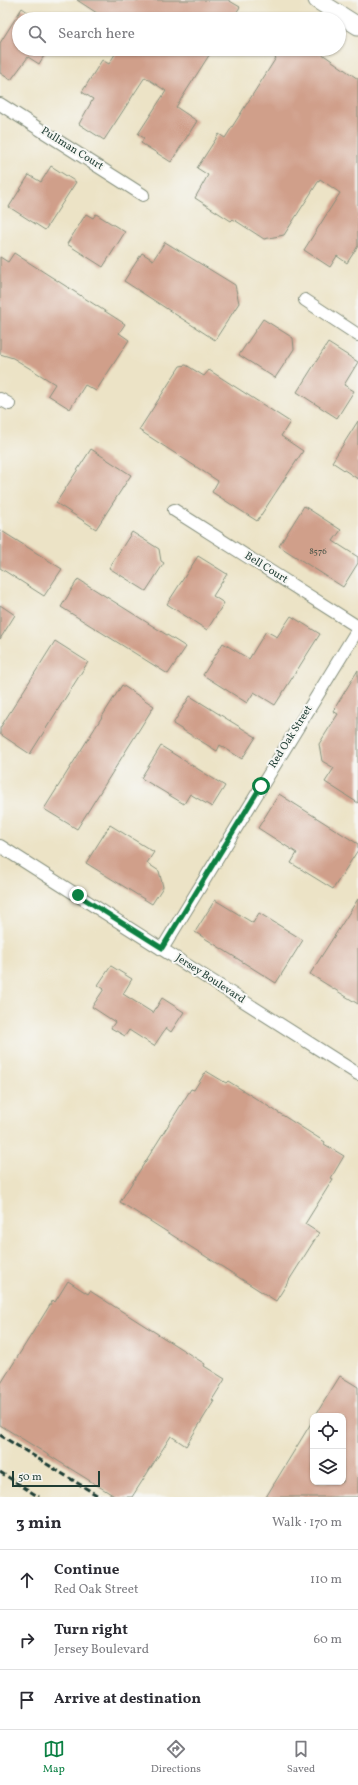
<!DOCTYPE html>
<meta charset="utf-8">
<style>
:root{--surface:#fff;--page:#f7f7f7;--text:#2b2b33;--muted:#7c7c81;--line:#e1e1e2;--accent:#0b8043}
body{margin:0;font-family:Vollkorn,serif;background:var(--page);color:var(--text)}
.controls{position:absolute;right:12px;bottom:12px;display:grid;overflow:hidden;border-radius:8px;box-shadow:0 1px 3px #0004}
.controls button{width:36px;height:36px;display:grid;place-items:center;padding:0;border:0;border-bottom:1px solid var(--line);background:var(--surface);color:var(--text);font:20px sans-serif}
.scale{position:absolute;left:12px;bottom:10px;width:88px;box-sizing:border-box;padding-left:4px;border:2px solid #1f3d34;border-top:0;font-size:11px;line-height:14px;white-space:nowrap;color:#1f3d34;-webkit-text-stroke:3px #f6f6f2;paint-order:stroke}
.stop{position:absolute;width:12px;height:12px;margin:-9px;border:3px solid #0b8043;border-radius:50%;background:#fff}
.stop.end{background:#0b8043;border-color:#fff;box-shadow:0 1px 4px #0008}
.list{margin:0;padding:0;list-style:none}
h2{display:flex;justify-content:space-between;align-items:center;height:52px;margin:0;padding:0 16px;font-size:17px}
h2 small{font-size:13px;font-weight:400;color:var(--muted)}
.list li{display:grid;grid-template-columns:26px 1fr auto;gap:12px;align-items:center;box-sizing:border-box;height:60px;padding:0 16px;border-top:1px solid var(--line)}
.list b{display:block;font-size:15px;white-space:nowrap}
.list p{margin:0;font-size:13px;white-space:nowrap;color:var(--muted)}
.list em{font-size:13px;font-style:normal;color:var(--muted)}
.icon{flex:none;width:22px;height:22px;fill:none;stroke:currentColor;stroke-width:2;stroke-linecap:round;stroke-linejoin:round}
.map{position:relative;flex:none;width:358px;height:1497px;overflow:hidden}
.search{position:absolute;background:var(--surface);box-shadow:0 1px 3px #0004;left:12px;right:12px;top:12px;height:44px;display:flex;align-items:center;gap:10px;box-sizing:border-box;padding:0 14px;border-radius:22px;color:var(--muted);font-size:15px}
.sheet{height:232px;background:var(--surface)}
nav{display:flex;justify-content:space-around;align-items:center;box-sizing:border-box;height:56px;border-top:1px solid var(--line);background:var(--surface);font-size:11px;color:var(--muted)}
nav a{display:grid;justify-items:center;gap:2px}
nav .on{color:var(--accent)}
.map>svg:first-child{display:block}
</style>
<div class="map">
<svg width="358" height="1497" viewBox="0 0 358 1497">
<rect width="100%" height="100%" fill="#f6f6f2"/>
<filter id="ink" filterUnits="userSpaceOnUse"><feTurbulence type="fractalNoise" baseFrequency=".025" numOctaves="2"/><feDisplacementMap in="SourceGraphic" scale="8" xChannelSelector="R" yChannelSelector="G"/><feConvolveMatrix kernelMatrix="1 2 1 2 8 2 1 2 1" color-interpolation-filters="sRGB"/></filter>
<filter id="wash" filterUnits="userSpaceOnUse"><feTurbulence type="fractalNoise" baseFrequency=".012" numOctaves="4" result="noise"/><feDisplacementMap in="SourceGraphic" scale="16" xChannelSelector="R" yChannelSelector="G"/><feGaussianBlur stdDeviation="0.9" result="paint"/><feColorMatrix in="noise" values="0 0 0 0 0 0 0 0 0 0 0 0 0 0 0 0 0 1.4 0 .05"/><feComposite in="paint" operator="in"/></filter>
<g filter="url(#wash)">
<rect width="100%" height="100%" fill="#ece3c6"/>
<g id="blocks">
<g fill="#d09f8a">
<polygon points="77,0 228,0 240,7 232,19 106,19"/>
<polygon points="22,8 38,19 19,19 19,49 48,49 39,64 28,57 11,80 0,73 0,43"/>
<polygon points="118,49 213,49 176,107 197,121 171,162 141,143 144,138 138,134 166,91 145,77 104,140 79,124 93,99 82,92 102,60 109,64"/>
<polygon points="261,49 315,49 358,79 358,246 347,263 337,256 330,267 304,250 340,193 320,179 284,235 264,239 233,219 231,221 195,198 208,175 197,168 219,134 225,138 276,58"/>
<polygon points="51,166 76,182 45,230 9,207 29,175 41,182"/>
<polygon points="86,214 93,218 96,214 125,232 103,267 67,244"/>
<polygon points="165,242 235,285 239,303 215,340 124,281 142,253 153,260"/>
<polygon points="14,253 125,324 119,333 129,340 96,391 85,385 70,409 48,395 55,384 13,358 0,354 0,257 8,262"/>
<polygon points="263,319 293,338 294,349 275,378 239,355"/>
<polygon points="328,343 358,362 344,385 354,391 337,418 297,392"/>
<polygon points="186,365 204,376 209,370 290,422 281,436 303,451 257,521 212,492 218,481 139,430 180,366"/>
<polygon points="358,421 358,479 332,462"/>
<polygon points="91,449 131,475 96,529 56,503"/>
<polygon points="304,506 341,530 333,541 358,557 358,563 343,587 279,546"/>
<polygon points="0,530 62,569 44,596 0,568"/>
<polygon points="132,532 159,549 161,561 164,563 146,591 109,568"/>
<polygon points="198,556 227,574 213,596 224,603 207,630 167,604"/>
<polygon points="78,579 186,647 168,674 61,607"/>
<polygon points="0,605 15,615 0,639"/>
<polygon points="291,616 320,634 275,705 254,692 247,703 203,675 223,643 249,659 266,631 277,637"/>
<polygon points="55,641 88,662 30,754 0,734 0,728"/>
<polygon points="358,670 358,803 325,782 334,768 322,761 319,744 338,714 333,711"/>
<polygon points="122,685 154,706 77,829 44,809"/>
<polygon points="190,696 256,737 242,759 220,745 217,751 173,724"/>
<polygon points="161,746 225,786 212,807 190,794 184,804 141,778"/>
<polygon points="279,794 358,844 358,850 333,889 291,863 297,853 258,828"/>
<polygon points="110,825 154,852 147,863 159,871 163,887 152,904 86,863"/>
<polygon points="358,899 358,1004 310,974"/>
<polygon points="215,900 253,923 259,913 303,940 276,983 195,932"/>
<polygon points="111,966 132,979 123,994 153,1013 162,998 184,1012 171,1032 166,1028 154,1046 129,1030 125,1036 111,1028 115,1022 92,1007 104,989 98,985"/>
<polygon points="206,1071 226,1083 228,1081 325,1142 324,1144 344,1156 331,1178 333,1179 305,1224 319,1233 276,1301 120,1202 191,1089 194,1090"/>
<polygon points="68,1281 88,1294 90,1291 205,1364 204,1366 225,1379 212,1400 214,1401 186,1446 171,1436 132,1497 116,1497 0,1425 0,1385 53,1300 55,1302"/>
<polygon points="340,1376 358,1387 358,1497 266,1497 313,1420 313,1482 343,1482 343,1416 315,1416"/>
</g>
</g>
</g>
<g filter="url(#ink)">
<use href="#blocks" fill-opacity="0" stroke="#86907d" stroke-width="1"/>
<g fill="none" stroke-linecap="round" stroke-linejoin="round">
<g stroke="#86907d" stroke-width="14">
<g id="street">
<polyline points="0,104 143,195"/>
<polyline points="305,300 358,335"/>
<polyline points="0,399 9,404"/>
<polyline points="174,510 358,627"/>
<polyline points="0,846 358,1074"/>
<polyline points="162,949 358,629"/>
</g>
</g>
<g stroke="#86907d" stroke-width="19">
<polyline id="secondary" points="317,0 358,26"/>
</g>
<use href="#street" stroke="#fff" stroke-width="12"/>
<use href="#secondary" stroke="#fff" stroke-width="17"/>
<g stroke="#1f3d34" stroke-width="3" stroke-dasharray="6 3" stroke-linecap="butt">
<polyline points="0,1435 100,1497"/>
<polyline points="0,1472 39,1497"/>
</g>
</g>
</g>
<g fill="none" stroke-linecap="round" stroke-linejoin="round" filter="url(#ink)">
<polyline stroke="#0b8043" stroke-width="5" points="78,895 162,948 261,786"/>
</g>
<g text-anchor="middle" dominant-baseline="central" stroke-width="4" stroke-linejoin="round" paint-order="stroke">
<g font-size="9" fill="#4b564a">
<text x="318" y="551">8576</text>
</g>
<g font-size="11" fill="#1f3d34" stroke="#f6f6f2">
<text transform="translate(72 149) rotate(32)">Pullman Court</text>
<text transform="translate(266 568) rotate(32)">Bell Court</text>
<text transform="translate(291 737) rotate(-58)">Red Oak Street</text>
<text transform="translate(210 979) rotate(33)">Jersey Boulevard</text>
</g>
</g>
</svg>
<div class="controls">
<button><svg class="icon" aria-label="locate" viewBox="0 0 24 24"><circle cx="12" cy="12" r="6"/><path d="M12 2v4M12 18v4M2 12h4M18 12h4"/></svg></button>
<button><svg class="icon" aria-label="layers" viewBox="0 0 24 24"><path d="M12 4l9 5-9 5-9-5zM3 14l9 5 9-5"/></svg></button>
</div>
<div class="scale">50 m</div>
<div class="stop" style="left:261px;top:786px"></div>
<div class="stop end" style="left:78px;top:895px"></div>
<div class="search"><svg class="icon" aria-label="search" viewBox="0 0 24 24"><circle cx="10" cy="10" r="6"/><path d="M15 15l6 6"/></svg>Search here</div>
</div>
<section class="sheet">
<h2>3 min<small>Walk · 170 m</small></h2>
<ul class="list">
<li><svg class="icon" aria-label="ahead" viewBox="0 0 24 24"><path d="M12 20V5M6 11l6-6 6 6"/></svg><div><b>Continue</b><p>Red Oak Street</p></div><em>110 m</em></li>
<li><svg class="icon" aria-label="right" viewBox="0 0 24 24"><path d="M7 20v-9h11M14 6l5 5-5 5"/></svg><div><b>Turn right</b><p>Jersey Boulevard</p></div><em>60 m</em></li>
<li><svg class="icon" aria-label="arrive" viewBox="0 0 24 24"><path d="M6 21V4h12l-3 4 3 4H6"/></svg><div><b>Arrive at destination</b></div></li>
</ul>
</section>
<nav>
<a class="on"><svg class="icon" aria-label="map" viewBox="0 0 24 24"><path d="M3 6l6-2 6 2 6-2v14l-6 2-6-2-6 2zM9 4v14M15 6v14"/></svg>Map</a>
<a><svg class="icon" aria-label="directions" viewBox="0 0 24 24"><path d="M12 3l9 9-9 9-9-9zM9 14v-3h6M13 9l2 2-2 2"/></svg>Directions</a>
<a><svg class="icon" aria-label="saved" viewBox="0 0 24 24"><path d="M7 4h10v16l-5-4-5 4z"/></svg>Saved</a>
</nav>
